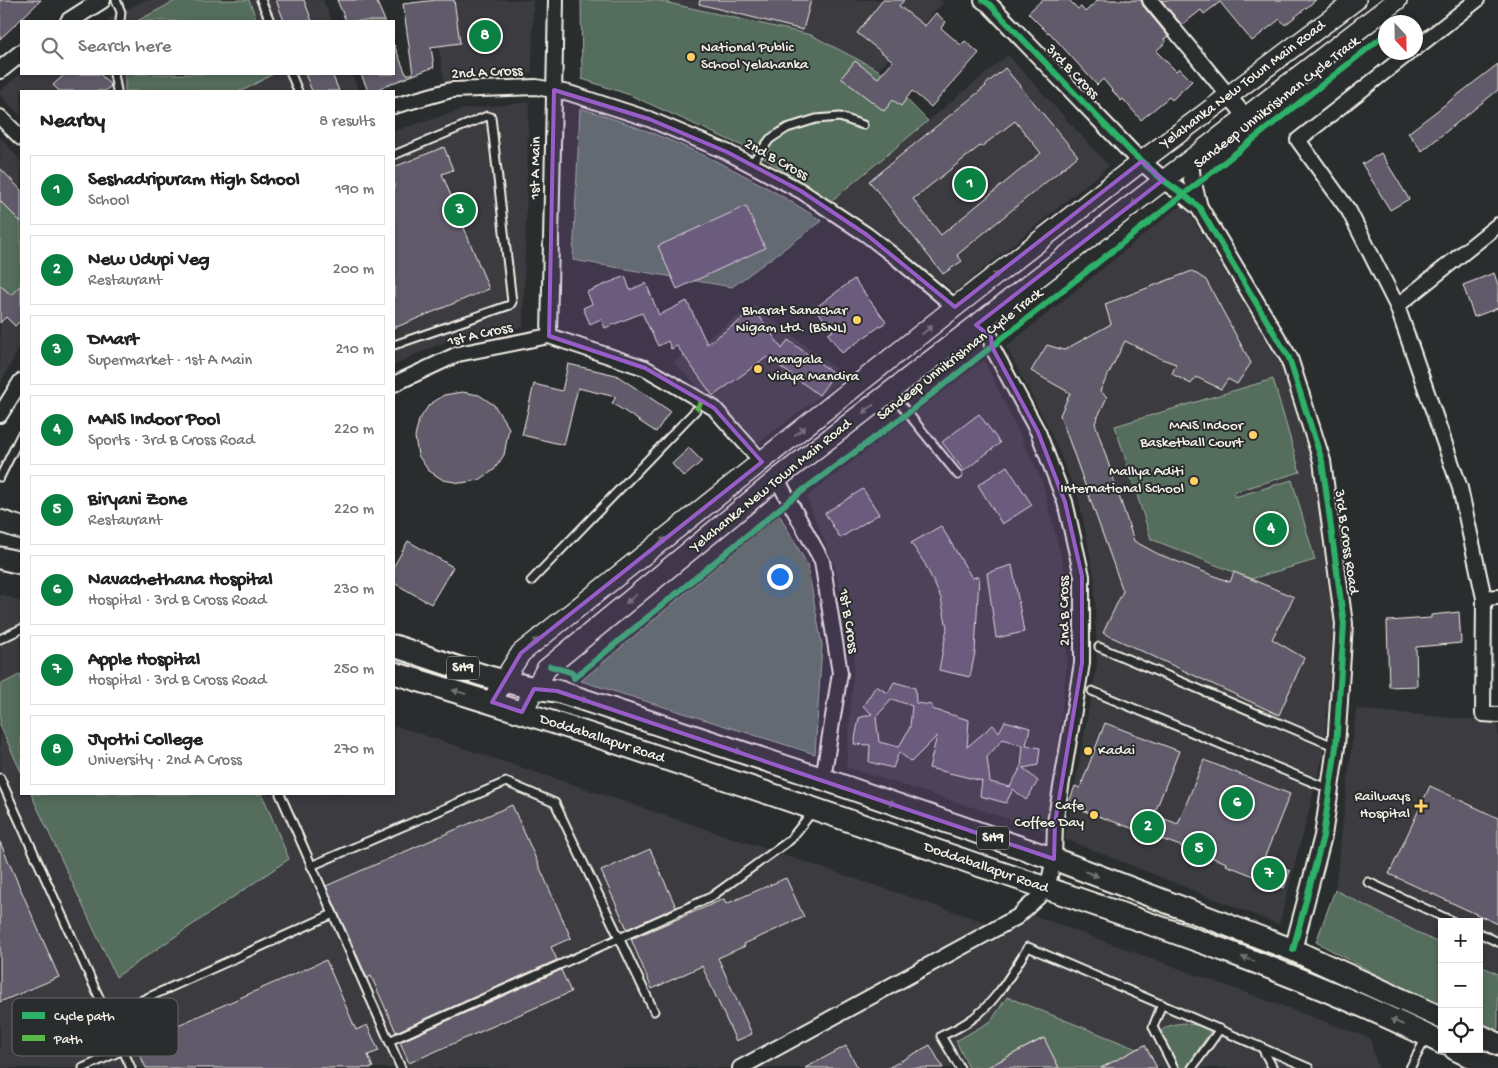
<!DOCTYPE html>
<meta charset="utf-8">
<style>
:root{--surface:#fff;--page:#f2f2f2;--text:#222;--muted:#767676;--line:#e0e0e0;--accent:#0b8043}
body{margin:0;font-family:"Gochi Hand",sans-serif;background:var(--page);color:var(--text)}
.controls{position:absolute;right:15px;bottom:15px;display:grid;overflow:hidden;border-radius:0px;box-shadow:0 2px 8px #0003}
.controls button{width:45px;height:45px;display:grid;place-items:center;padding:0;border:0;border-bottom:1px solid var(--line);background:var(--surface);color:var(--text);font:25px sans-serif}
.compass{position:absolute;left:1378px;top:15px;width:45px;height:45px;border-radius:50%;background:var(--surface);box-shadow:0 2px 8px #0003;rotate:158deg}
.you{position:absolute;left:779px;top:576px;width:18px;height:18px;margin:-12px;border:4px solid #fff;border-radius:50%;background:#1a73e8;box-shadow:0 0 0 8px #1a73e833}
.badge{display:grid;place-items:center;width:32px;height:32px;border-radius:50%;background:var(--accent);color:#fff;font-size:16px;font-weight:700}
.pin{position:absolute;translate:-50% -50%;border:2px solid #fff;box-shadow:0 1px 5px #0006}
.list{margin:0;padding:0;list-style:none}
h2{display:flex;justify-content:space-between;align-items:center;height:65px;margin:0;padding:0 20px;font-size:21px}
h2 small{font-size:16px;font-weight:400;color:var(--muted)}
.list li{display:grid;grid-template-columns:32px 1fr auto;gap:15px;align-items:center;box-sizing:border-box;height:70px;margin:0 10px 10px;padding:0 10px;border:1px solid var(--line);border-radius:0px}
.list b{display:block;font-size:19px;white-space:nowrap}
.list p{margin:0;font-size:16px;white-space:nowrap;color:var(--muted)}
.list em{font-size:16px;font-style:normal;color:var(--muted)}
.icon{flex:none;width:28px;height:28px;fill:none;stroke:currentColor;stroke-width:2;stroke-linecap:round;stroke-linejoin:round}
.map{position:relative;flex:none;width:1498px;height:1068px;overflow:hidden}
.search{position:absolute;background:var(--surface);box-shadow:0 2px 8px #0003;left:20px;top:20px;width:375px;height:55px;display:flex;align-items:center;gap:12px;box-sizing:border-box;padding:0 18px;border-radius:0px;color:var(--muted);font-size:19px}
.panel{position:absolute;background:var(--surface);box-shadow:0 2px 8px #0003;left:20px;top:90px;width:375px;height:705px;border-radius:0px}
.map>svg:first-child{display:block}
</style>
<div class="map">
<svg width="1498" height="1068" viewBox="0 0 1498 1068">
<rect width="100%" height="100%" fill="#2a2d2e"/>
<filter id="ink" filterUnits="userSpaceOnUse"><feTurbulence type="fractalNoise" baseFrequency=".02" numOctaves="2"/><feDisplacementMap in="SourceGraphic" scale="10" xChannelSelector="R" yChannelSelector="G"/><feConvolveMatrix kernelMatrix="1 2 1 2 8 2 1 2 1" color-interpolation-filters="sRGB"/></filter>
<g filter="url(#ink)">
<g fill="#3a3a40">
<polygon points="145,0 323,0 332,21 104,21"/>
<polygon points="432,0 533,0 532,73 444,82"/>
<polygon points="581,0 939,0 943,3 878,70 811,36 630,95 582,79"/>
<polygon points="1008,55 1109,166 955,292 831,201"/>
<polygon points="21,73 352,74 359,91 21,91 21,116 0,95 0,91"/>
<polygon points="529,102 523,327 453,339 412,356 394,366 394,131 464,109"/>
<polygon points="0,137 21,161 21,345 0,384"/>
<polygon points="1183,203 1275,352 1286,375 1315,462 1325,567 1334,625 1323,757 1279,925 1065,839 1097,664 1094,575 1079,500 1049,429 1006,347"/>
<polygon points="754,305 846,377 753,447 718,407 673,362"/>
<polygon points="984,360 1042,481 1064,568 1067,660 1056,771 1044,830 846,767 855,650 833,562 806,497"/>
<polygon points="0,594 21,601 21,794 394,794 394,725 988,923 728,1068 0,1068"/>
<polygon points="1356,709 1498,722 1498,974 1479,965 1479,922 1442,922 1442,945 1335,890"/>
<polygon points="1030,914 1370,1038 1377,1066 1380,1068 755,1068"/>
</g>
<g fill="#546d5b" stroke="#a4afa2">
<polygon points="177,0 249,0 257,21 137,21"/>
<polygon points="581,0 655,0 811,35 878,70 928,121 831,201 751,150 630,95 582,79"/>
<polygon points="125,74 273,74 242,91 125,91"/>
<path d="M580 108C668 135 745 171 822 221L732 287 573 260Z"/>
<polygon points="0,201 21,222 21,285 11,295 0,285"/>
<polygon points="1273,379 1300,472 1234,492 1235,497 1292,480 1315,560 1251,579 1151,539 1115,426"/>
<polygon points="779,514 807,564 822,645 815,754 581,681"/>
<polygon points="21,674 21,772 0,725 0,685"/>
<polygon points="31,794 262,794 289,859 116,977"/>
<polygon points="1335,890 1442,945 1442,1010 1316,942"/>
<polygon points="1479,965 1498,974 1498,1040 1479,1030"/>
<polygon points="1007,997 1137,1049 1101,1068 1059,1068 1043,1038 986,1068 969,1068 956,1041 991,1021"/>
<path d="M1184 1023 1207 1027 1210 1032 1186 1068H1181L1174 1061 1160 1033C1165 1025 1175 1024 1184 1023Z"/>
</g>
<g fill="#615a6b" stroke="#f4f1e8" fill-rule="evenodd">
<polygon points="0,0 41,0 0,39"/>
<polygon points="276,0 304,0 312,21 284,21"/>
<polygon points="337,0 376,0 385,21 346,21"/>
<polygon points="436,0 454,0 460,43 431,47 434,67 372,91 368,91 361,74 394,74 394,45 406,74 413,74 403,4"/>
<polygon points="700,0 811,0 803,30 699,4"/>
<polygon points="883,0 904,0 899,6 925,26 936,13 946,22 941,28 961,45 965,41 979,53 931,107 912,91 901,106 893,100 884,111 841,78 855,61 878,78 893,61 857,33"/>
<polygon points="1042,0 1069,0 1078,9 1081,7 1085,12 1098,0 1141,0 1143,6 1168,36 1164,39 1166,42 1156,51 1176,71 1179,68 1192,81 1172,100 1169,97 1141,120 1123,99 1121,101 1103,79 1097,85 1049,32 1048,33 1028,13"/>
<polygon points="1161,0 1316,0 1285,25 1280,19 1252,41 1220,2 1204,14 1201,10 1182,25"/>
<polygon points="1498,64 1498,90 1422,151 1408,133"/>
<path d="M1005 68 1078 156 957 255 962 261 943 274 869 181 986 86 985 85ZM1015 121 1041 153 941 235 913 199 980 146 981 147Z"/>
<polygon points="65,74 100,74 111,86 105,91 59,91 53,85"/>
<polygon points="305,74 332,74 339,91 312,91"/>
<polygon points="444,147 453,170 442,174 489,289 394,328 394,167"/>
<polygon points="1381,153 1409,199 1390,210 1362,164"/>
<polygon points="0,168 21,190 21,222 0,201"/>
<polygon points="746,206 765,248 677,289 658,246"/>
<polygon points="1192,271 1206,280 1251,363 1237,384 1228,379 1221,389 1196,377 1191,384 1172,374 1176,364 1159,358 1125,341 1100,391 1107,397 1095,423 1134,541 1158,554 1230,582 1234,572 1294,597 1272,639 1304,658 1279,715 1103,633 1123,591 1060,415 1070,393 1031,371 1047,345 1064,350 1111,324 1105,304"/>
<polygon points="1494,273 1498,285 1498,308 1474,317 1463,285"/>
<polygon points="625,276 630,290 646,283 659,315 687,301 707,344 755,310 782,349 788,340 832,372 832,377 819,395 767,357 713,396 677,346 671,349 668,341 658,346 642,313 605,328 601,319 590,324 583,308 592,304 587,292"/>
<polygon points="854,279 886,322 842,353 828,334 833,331 815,308"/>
<polygon points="0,285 11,295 21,285 21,320 15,326 6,317 0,323"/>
<polygon points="568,364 616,375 670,411 656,432 612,403 616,397 578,388 564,445 522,435 534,384 562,391"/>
<polygon points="462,392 479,395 494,405 509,428 504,455 494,470 479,480 461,483 443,480 428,470 418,455 415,437 419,420 429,405 444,395"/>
<polygon points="979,414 1000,443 964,471 942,442"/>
<polygon points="689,448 702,461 684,477 672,464"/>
<polygon points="1007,466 1032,505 1002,524 978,485"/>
<polygon points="863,489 879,514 840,538 825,513"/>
<polygon points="941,526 972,578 979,576 975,652 970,677 939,670 947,628 941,598 925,564 911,543"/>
<polygon points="408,541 453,567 431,604 394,583 394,566"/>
<polygon points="1012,565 1024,632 996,638 987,573"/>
<polygon points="1459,612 1461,643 1416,647 1417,686 1389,687 1387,621 1431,618 1431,615"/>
<path d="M894 682 915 688 916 703 932 705V709L969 720 967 747 993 725 999 732 1005 721 1030 728 1026 745 1040 748 1038 765 1023 768 1038 781 1026 800 1013 789 1006 803 980 796 982 781 929 768 937 736 911 762 899 752 893 768 869 762 870 745 854 744 859 718 872 714 863 706 876 686 888 693ZM892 699 912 706 910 727 899 747 879 742 876 717ZM1003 739 1023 746 1021 767 1010 787 990 782 987 757Z"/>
<polygon points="1105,723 1179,751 1154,815 1178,824 1204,760 1290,794 1263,861 1290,871 1284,888 1226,865 1227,863 1068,805 1075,786 1080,788"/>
<polygon points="1430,786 1498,818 1498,924 1389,874"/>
<polygon points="512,805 571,938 551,947 557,960 396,1032 371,976 367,978 326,886"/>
<polygon points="0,842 59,977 0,1002"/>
<polygon points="650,849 676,907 627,929 601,871"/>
<polygon points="786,878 804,917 744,944 745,946 718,958 752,1034 736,1041 702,966 652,989 631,939 724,899 726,904"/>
<polygon points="326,960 356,1030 367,1025 379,1051 368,1055 373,1068 146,1068 135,1044"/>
<polygon points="561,970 571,992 409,1063 400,1042"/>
<polygon points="1044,1038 1059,1068 986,1068"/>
<polygon points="930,1045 943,1068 888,1068"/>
<polygon points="1145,1045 1157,1068 1101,1068 1137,1049"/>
<polygon points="846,1046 858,1068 805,1068"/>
</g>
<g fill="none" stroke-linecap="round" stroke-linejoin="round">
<g stroke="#f4f1e8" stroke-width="11">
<g id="service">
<polyline points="116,0 121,12 120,21"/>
<polyline points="261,0 270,21"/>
<polyline points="114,74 117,91"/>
<polyline points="291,74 298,91"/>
<polyline points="394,155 487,116 491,117 512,302 510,305 394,345"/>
<polyline points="751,164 770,139 787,128 816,119 840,117 863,125"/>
<polyline points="892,391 902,406 958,475"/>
<polyline points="0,477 21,435"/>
<polyline points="531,581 696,410"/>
<polyline points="0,639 21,629"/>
<polyline points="1099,647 1336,747"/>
<polyline points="1092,691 1329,789"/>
<polyline points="0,778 131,1068"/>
<polyline points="280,794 401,1068"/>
<polyline points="311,866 506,782 555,803 654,1011"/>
<polyline points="1368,882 1454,922"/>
<polyline points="1479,933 1498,942"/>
<polyline points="1162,1004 1153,1027 1174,1068"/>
<polyline points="107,1016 333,914"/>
<polyline points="389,1041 711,897 790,840 813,811"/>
<polyline points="1261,1046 1273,1068"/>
<polyline points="83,1068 123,1050"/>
<path d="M960 1068 941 1036C950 1032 958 1028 966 1023 994 1006 1011 975 1028 947L1309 1068"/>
<polyline points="1192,1068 1220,1029"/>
<polyline points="1410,1068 1426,1038"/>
</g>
</g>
<g stroke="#f4f1e8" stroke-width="18">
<g id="minor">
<polyline points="1150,0 1246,117"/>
<polyline points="1416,48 1477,0"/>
<polyline points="1410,52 1298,140 1349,211 1397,306 1460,488 1484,598 1498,597"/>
<polyline points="394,106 451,90 536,87 569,93 649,119 727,152 801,191 867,235 898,259 955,307"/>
<polyline points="0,117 21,138"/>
<polyline points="1397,306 1498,225"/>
<polyline points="549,336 556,0"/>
<polyline points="394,384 458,354 549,336 645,368 714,408 762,462"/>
<polyline points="0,415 21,381"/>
<polyline points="777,479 822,561 840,673 823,779"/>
<polyline points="1484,598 1483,714 1498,715"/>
<polyline points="740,1068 1017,917 1047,889 1054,859 1055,823 1082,663 1082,576 1065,502 1038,432 992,347 991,337 976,325"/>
</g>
</g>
<g stroke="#f4f1e8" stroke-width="20">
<g id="tertiary">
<polyline points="983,0 989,4 1132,153 1163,180 1183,194 1199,207 1289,358 1322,461 1344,624 1336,747 1323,836 1293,950"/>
<polyline points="69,21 102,0"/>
<polyline points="0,70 21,53"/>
<polyline points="1190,160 1192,180 1199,207"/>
</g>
</g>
<g stroke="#f4f1e8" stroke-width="22">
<g id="secondary">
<polyline points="492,702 503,681 521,653 955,307 1142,161 1356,0"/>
<polyline points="522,712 546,669 777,479 1397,0"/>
</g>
</g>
<g stroke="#f4f1e8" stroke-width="25">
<g id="primary">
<polyline points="0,521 21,528"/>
<polyline points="0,558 21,563"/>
<path d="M394 646C447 663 501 685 557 691L823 779 1054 859 1293 950 1442 1018"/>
<path d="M394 673C590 732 784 798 978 865 1134 918 1293 969 1442 1043"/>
<polyline points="1479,1035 1498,1044"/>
<polyline points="1455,1049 1494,1068"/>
</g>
</g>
<use href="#service" stroke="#2a2d2e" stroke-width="7"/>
<use href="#minor" stroke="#2a2d2e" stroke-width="14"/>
<use href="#tertiary" stroke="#2a2d2e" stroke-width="16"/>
<use href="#secondary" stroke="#2a2d2e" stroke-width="19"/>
<use href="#primary" stroke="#2a2d2e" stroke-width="21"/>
<polyline stroke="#58b947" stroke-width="5" stroke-dasharray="10 5" stroke-linecap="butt" points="696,410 702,401"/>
<g stroke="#2a2d2e" stroke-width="9">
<g id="cycleway">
<polyline points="983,0 989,4 1132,153 1163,180 1183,194 1199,207 1289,358 1322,461 1344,624 1336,747 1323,836 1293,950"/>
<polyline points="550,666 573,673 574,678 790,500 908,413 1386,34"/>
</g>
</g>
<use href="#cycleway" stroke="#2db169" stroke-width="6"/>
</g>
<defs><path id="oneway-solid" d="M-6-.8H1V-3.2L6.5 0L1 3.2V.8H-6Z" transform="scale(1.25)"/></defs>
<g fill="#71726f">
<use href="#oneway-solid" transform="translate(1137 201) rotate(142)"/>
<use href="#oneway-solid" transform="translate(993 277) rotate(-38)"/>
<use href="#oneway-solid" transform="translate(927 330) rotate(-39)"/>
<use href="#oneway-solid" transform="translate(868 409) rotate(142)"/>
<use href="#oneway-solid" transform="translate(800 431) rotate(-39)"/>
<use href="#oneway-solid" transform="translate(661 542) rotate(-38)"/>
<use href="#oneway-solid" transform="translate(631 599) rotate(141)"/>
<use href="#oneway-solid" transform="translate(533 643) rotate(-38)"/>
<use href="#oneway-solid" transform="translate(459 692) rotate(-164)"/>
<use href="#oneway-solid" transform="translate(581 699) rotate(18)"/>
<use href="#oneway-solid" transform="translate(735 750) rotate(18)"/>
<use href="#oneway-solid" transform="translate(889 802) rotate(19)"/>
<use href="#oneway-solid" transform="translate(1092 874) rotate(21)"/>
<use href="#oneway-solid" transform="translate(1248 959) rotate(-161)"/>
<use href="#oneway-solid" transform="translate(1397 1022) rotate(-156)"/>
</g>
</g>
<path fill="#995dc9" fill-opacity="0.2" stroke="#995dc9" stroke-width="4" stroke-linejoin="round" d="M554 90 649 119 727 152 801 191 867 235 955 307 1142 161 1163 180 976 325 991 337 992 347 1038 432 1065 502 1082 576V663L1055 823 1054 859 557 691 534 689 522 712 492 702 521 653 762 462 714 408 645 368 549 336Z"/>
<g fill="#ffd166" stroke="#2a2d2e" stroke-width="2">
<circle cx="691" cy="57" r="5"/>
<circle cx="857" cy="320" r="5"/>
<circle cx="758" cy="369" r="5"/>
<circle cx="1253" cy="435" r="5"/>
<circle cx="1194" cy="481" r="5"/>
<circle cx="1088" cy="751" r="5"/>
<path d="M1418.5 798.5h5v5h5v5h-5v5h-5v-5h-5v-5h5z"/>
<circle cx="1094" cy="815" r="5"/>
</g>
<g text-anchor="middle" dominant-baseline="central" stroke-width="4" stroke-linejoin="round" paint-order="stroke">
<g fill="#2a2d2e" stroke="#b7b6b0" stroke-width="1">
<rect x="447" y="656.5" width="32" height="23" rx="4"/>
<rect x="977" y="826.5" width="32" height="23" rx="4"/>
</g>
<g font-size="14" font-weight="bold" fill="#f4f1e8">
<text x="463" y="668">SH9</text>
<text x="993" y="838">SH9</text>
</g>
<g font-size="15" fill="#f4f1e8" stroke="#2a2d2e" text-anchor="end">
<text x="701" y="48" text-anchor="start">National Public<tspan x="701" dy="17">School Yelahanka</tspan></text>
<text x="847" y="311">Bharat Sanachar<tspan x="847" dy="17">Nigam Ltd. (BSNL)</tspan></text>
<text x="768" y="360" text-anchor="start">Mangala<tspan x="768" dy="17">Vidya Mandira</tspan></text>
<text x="1243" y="426">MAIS Indoor<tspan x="1243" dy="17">Basketball Court</tspan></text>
<text x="1184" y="472">Mallya Aditi<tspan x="1184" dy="17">International School</tspan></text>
<text x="1098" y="751" text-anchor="start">Kadai</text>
<text x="1410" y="797">Railways<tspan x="1410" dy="17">Hospital</tspan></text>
<text x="1084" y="806">Cafe<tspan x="1084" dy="17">Coffee Day</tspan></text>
</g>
<g font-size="15" fill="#f4f1e8" stroke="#2a2d2e">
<text transform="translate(1072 72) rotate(46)">3rd B Cross</text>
<text transform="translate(487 73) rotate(-3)">2nd A Cross</text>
<text transform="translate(1243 85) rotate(-37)">Yelahanka New Town Main Road</text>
<text transform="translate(1277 103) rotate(-38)">Sandeep Unnikrishnan Cycle Track</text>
<text transform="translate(776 160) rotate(29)">2nd B Cross</text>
<text transform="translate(536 168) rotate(-89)">1st A Main</text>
<text transform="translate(480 335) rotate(-13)">1st A Cross</text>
<text transform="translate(960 355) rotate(-38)">Sandeep Unnikrishnan Cycle Track</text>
<text transform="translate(771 486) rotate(-39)">Yelahanka New Town Main Road</text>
<text transform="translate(1346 542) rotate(82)">3rd B Cross Road</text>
<text transform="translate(1065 611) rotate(-91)">2nd B Cross</text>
<text transform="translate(848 621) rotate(81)">1st B Cross</text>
<text transform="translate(602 739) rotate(18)">Doddaballapur Road</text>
<text transform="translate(986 868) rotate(19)">Doddaballapur Road</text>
</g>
</g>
<rect x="12" y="998" width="166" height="58" rx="8" fill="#2a2d2e" stroke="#676866" stroke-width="1"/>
<rect x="22" y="1012" width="23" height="7" fill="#2db169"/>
<rect x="22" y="1035" width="23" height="6" fill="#58b947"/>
<g font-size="14" fill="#f4f1e8">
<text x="54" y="1020">Cycle path</text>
<text x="54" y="1043">Path</text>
</g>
</svg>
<div class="controls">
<button>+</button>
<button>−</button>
<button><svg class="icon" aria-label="locate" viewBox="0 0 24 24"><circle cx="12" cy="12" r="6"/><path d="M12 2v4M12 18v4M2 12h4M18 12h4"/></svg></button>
</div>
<svg class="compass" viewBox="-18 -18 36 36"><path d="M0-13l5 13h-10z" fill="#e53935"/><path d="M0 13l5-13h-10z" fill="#767676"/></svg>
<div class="you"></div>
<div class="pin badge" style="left:970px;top:184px">1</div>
<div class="pin badge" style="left:1148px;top:827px">2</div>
<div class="pin badge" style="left:460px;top:210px">3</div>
<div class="pin badge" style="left:1271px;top:529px">4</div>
<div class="pin badge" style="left:1199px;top:849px">5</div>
<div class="pin badge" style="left:1237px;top:803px">6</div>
<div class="pin badge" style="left:1269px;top:874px">7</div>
<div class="pin badge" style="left:485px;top:36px">8</div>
<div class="search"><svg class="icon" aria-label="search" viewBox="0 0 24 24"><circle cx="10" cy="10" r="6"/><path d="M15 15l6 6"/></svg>Search here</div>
<section class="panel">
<h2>Nearby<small>8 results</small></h2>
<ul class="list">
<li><span class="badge">1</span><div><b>Seshadripuram High School</b><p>School</p></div><em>190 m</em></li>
<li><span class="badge">2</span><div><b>New Udupi Veg</b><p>Restaurant</p></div><em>200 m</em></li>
<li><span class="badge">3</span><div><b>DMart</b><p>Supermarket · 1st A Main</p></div><em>210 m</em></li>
<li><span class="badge">4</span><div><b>MAIS Indoor Pool</b><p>Sports · 3rd B Cross Road</p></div><em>220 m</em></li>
<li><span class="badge">5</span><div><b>Biryani Zone</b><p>Restaurant</p></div><em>220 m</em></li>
<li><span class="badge">6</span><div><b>Navachethana Hospital</b><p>Hospital · 3rd B Cross Road</p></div><em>230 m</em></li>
<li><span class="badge">7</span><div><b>Apple Hospital</b><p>Hospital · 3rd B Cross Road</p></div><em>250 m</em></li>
<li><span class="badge">8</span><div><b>Jyothi College</b><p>University · 2nd A Cross</p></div><em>270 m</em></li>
</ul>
</section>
</div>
